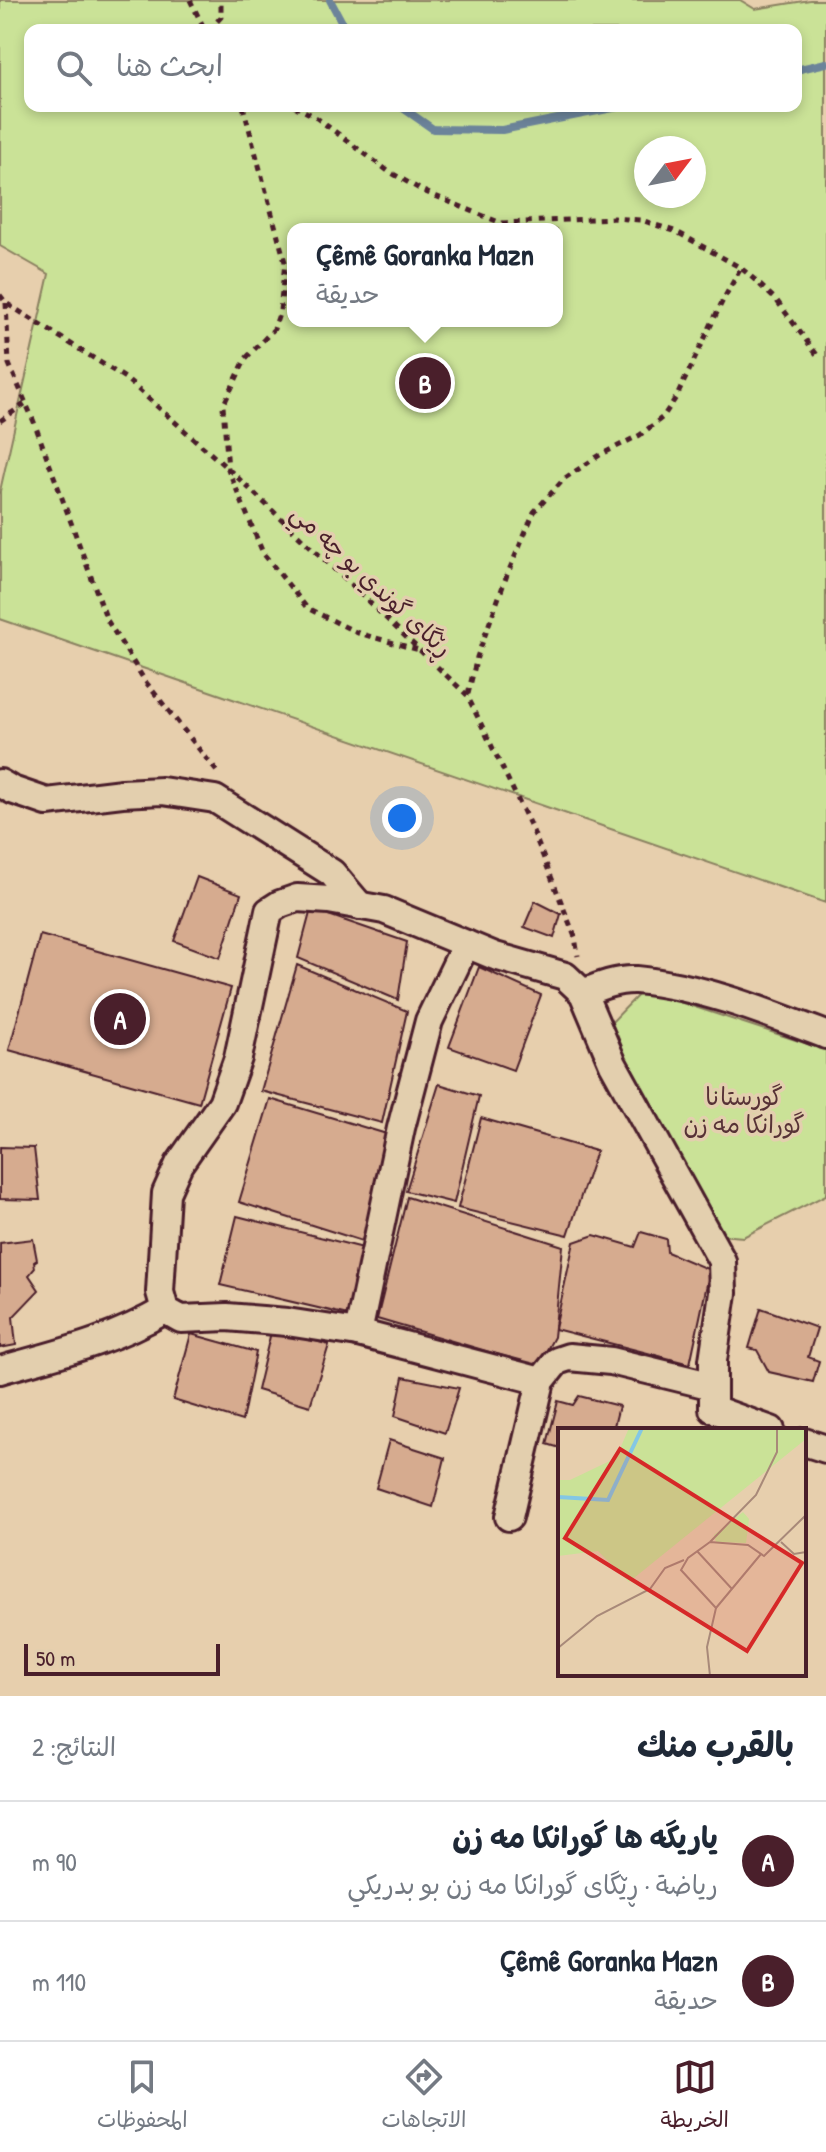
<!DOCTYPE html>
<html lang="ar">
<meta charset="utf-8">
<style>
:root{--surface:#fff;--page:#f2f2f3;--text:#1f2937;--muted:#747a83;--line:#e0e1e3;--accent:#4a1f2b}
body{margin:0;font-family:"Patrick Hand","Playpen Sans Arabic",sans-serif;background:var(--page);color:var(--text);direction:rtl}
.compass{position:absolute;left:634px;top:136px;width:72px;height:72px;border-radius:50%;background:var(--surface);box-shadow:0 4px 12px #0003;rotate:58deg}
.scale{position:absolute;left:24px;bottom:20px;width:196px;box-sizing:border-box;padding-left:8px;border:4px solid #4a1f2b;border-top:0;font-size:22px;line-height:28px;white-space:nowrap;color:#4a1f2b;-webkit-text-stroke:6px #e3cfae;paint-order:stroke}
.you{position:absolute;left:402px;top:818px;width:28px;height:28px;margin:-20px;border:6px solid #fff;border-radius:50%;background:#1a73e8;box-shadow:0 0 0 12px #1a73e833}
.badge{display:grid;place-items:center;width:52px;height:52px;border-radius:50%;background:var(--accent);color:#fff;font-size:26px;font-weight:700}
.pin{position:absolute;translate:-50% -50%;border:4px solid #fff;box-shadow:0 2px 8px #0006}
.popup{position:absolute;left:287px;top:223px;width:276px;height:104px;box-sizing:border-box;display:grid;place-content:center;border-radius:16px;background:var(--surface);filter:drop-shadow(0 2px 6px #0005);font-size:26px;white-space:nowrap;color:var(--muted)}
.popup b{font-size:30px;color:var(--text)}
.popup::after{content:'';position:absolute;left:50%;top:100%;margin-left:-16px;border:16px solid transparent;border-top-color:var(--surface)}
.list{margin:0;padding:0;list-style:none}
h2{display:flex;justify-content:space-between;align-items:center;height:104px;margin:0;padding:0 32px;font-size:34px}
h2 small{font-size:26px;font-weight:400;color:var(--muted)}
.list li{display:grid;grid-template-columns:52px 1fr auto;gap:24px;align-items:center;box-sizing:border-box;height:120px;padding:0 32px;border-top:2px solid var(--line)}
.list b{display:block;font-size:30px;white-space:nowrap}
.list p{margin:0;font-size:26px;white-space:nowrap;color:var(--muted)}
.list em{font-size:26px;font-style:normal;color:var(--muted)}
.icon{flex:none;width:44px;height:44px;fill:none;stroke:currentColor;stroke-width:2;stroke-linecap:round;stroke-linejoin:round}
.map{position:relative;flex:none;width:826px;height:1696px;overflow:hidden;direction:ltr}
.search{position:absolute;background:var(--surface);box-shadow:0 4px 12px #0003;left:24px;right:24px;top:24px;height:88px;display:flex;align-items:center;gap:20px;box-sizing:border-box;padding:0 28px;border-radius:16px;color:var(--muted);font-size:30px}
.sheet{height:344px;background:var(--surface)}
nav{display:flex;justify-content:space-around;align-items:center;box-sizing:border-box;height:112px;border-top:2px solid var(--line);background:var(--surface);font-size:22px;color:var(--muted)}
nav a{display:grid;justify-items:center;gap:4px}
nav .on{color:var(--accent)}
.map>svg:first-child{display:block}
</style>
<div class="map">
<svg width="826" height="1696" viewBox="0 0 826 1696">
<rect width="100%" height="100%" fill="#e7cfad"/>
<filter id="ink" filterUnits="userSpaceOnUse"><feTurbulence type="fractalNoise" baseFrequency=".0125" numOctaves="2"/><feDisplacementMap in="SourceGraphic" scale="16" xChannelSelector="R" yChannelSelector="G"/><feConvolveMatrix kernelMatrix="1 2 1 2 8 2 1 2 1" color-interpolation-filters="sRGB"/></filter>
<g filter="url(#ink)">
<g fill="#cae297" stroke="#8a8061" stroke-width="2" fill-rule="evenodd">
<path d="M0 0H740L755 9 810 0H826V903L0 619V491L49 274 0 246ZM30 30H796V106H30ZM646 148H694V196H646ZM293 229H557V321H293Z"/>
<polygon points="643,990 826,1050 826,1195 743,1237 721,1235 607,1027"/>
</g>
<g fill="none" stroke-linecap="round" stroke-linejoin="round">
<g stroke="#6c849a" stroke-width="8">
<polyline points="330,0 346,30"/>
<polyline points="796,70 826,63"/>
<polyline points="400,106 433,129 502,130 623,106"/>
</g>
</g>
<g fill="#d6ab8f" stroke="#4a1f2b" stroke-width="2">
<polygon points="197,877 241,894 220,958 174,941"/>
<polygon points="535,901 561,914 554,938 524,927"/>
<polygon points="311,909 407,942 398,1000 298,958"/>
<polygon points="40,935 231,988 199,1103 9,1050"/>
<polygon points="297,965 407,1011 382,1123 261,1091"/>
<polygon points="479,967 541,995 513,1070 449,1047"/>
<polygon points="439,1084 479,1096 454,1203 406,1191"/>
<polygon points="270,1099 390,1135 362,1241 239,1202"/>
<polygon points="481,1118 596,1151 568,1235 458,1208"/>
<polygon points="0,1147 34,1148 40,1200 0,1199"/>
<polygon points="407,1197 563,1246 554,1337 538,1366 377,1319"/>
<polygon points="237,1216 363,1248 348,1315 220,1285"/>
<polygon points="641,1232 666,1239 667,1252 710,1270 690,1364 555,1329 574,1242 594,1235 635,1247"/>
<polygon points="33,1239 37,1260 34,1262 35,1268 29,1275 39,1290 13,1317 16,1345 0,1348 0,1243"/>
<polygon points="761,1308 817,1328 808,1357 819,1361 813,1382 769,1372 757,1350 749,1348"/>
<polygon points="272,1328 329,1345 310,1406 257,1390"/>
<polygon points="191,1334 256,1352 242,1421 173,1400"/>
<polygon points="403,1377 459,1388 445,1433 395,1416"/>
<polygon points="579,1396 619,1406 613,1430 560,1430 560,1448 547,1444 558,1401 573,1405"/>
<polygon points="389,1440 445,1458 433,1507 376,1488"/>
</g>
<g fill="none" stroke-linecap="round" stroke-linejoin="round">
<g stroke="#4a1f2b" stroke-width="32">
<g id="minor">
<polyline points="0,783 12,790 47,802 122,793 162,791 215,799 332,873 360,906"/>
<path d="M583 993C600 986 618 979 636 980 701 986 766 1012 826 1035"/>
<polyline points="358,1333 401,1128 429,1021 466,944"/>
<path d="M0 1370C60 1353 110 1342 165 1310"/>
<polyline points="541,1381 358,1333 287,1322 227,1317 181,1319 165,1310 160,1292 166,1193 179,1164 222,1103 238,1058 269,911 280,904 297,898 329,900 384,910 495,956 565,976 583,993 613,1064 722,1261 723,1293 713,1360 713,1409 771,1430"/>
<polyline points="804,1442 826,1449"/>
<polyline points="509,1517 541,1381 557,1361 569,1357 611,1361 713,1386"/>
</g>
</g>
<g stroke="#4a1f2b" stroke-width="5" stroke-dasharray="6 6" stroke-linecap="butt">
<polyline points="190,0 205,30"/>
<polyline points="209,30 221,17 221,0"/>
<polyline points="243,106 285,262 280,311 274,329 246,358 223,406 228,469 263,553 307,608 358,633 419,650"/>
<polyline points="294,106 314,116 388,171 423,191 501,223 613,218 641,220 677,232 741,268 755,280 777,301 820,359"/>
<polyline points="0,295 6,303 125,378 235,475 467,695 533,831 575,937 578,956"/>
<polyline points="6,303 9,364 34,422 107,620 145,681 218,773"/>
<polyline points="0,421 26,403"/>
<polyline points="468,694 477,657 507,575 534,512 565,478 600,455 640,435 663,417 677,396 723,300 741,268"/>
</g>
<use href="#minor" stroke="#e3cfae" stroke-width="26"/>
</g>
</g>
<g text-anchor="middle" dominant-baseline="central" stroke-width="7" stroke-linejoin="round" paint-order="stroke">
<g font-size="24" fill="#4a1f2b" stroke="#e3cfae">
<text transform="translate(372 580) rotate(43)">ڕێگای گوندي بو چه مي</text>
</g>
<g font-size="24" fill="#573236" stroke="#e3cfae">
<text x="744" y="1096">گورستانا<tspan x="744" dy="28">گورانكا مه زن</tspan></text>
</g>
</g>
<g transform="translate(558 1428)">
<rect width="248" height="248" fill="#e7cfad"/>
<path d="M71 0H248V11L71 154 40 123 0 128V52H12L58 30ZM185 84 191 91 188 115 158 114 156 107Z" fill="#cae297"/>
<path fill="none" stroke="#83c7e4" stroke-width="4" d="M0 69 50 72 84 0"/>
<path fill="none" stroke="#a88979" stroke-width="2" d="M152 114 198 67 219 24V0M223 114 236 126 248 124M139 123 174 161M158 180 123 142 130 130 152 114 190 117 206 128 248 87M158 180 203 126M0 220 39 188 92 161 107 140 126 132M152 248 149 219 158 180"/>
<path fill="#d62828" fill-opacity="0.15" stroke="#d62828" stroke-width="4" d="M62 21 244 135 189 223 7 110Z"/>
<rect width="248" height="248" fill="none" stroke="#4a1f2b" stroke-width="4"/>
</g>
</svg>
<svg class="compass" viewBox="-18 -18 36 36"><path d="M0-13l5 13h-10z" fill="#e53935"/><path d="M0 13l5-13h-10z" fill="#747a83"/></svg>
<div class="scale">50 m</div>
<div class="you"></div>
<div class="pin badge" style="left:120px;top:1019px">A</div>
<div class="pin badge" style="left:425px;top:383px">B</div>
<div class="popup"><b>Çêmê Goranka Mazn</b>حديقة</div>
<div class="search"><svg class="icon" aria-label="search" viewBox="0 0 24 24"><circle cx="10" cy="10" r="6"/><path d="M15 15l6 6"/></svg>ابحث هنا</div>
</div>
<section class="sheet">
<h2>بالقرب منك<small>النتائج: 2</small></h2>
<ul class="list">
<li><span class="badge">A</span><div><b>ياريگه ها گورانكا مه زن</b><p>رياضة · ڕێگای گورانكا مه زن بو بدريكي</p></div><em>90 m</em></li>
<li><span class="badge">B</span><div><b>Çêmê Goranka Mazn</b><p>حديقة</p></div><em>110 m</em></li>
</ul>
</section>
<nav>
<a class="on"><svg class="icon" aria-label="map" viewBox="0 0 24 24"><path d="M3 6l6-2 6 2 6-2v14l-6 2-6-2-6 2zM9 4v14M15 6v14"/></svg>الخريطة</a>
<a><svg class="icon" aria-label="directions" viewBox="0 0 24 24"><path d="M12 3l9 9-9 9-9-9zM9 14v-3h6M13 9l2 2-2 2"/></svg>الاتجاهات</a>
<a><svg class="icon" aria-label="saved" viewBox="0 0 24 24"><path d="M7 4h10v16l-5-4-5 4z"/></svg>المحفوظات</a>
</nav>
